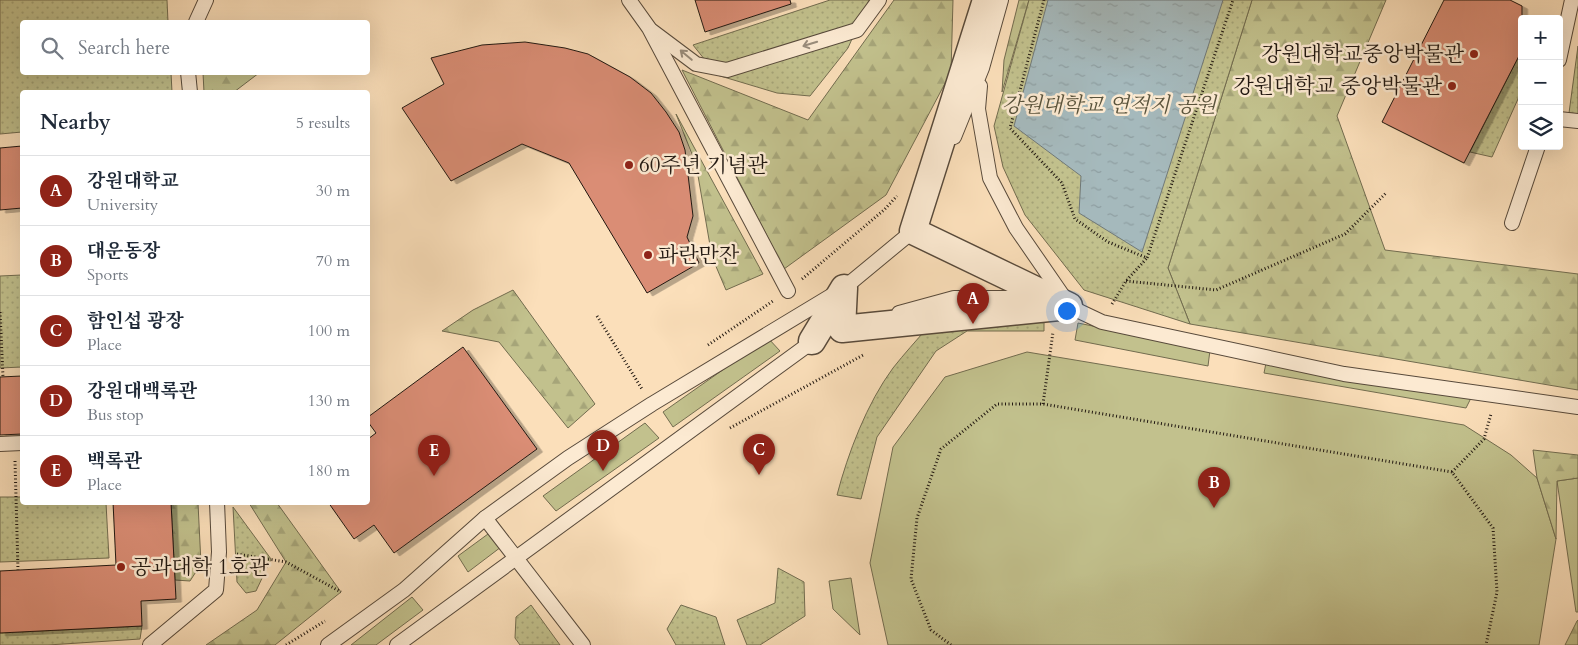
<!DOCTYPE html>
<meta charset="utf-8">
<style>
:root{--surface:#fff;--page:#f6f6f7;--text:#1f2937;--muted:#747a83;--line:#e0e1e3;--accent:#8f2418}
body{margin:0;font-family:Cardo,"Noto Serif KR",serif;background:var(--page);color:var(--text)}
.controls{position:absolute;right:15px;top:15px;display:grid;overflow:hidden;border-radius:5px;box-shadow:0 5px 20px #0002}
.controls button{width:45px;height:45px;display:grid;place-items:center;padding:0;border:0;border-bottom:1px solid var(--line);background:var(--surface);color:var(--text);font:25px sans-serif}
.you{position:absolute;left:1066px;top:310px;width:18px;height:18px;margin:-12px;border:4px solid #fff;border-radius:50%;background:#1a73e8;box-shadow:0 0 0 8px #1a73e833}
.badge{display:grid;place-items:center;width:32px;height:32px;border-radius:50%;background:var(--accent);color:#fff;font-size:16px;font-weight:700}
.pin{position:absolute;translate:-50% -41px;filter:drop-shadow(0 1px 2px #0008)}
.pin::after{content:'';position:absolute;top:26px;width:18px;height:15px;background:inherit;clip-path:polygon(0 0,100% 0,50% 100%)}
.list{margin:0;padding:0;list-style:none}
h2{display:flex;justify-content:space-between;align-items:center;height:65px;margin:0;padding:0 20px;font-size:21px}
h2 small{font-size:16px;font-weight:400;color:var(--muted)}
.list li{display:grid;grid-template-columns:32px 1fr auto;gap:15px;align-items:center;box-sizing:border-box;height:70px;padding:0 20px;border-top:1px solid var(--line)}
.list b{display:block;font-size:19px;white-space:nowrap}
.list p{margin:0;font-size:16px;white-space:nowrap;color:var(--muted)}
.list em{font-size:16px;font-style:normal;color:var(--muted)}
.icon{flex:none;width:28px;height:28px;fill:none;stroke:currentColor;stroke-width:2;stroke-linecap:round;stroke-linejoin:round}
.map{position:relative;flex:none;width:1578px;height:645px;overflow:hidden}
.search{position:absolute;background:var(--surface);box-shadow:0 5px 20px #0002;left:20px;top:20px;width:350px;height:55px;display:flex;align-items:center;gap:12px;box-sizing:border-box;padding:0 18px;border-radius:5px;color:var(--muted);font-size:19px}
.panel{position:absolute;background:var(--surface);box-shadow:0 5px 20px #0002;left:20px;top:90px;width:350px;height:415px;border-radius:5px}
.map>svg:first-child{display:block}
</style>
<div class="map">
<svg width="1578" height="645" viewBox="0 0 1578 645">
<defs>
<pattern id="forest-firs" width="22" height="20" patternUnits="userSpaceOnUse" patternTransform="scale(1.25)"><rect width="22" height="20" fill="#c2c18d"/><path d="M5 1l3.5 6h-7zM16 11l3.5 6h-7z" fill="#a6a579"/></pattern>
<pattern id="park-dots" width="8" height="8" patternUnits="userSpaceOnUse" patternTransform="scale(1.25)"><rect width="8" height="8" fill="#c2c18d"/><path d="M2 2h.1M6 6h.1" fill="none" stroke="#a6a579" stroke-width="1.8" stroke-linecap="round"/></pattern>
<pattern id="water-ripples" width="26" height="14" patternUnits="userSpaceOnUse" patternTransform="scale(1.25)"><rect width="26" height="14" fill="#a5b9bc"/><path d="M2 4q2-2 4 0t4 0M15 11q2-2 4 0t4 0" fill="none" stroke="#8e9ea1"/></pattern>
<filter id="shadow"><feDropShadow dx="5.5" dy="3" stdDeviation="0" flood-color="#0004"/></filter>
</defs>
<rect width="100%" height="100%" fill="#fbdfba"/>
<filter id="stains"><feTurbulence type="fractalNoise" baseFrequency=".004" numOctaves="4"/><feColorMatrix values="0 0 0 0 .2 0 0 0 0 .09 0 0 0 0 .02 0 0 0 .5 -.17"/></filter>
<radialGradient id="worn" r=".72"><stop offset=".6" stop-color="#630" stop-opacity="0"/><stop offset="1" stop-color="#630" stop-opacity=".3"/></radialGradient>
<g fill="#c2c18d" stroke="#726c4f">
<polygon points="1078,323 1210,350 1208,366 1075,340"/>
<polygon points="768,338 780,351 673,427 663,412"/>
<polygon points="1027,352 1464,425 1511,455 1537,478 1556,539 1539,645 888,645 870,563 893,447 945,377"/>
<polygon points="1266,363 1471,398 1466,408 1264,373"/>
<polygon points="645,423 659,438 556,511 543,496"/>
<polygon points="1578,478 1578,612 1576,612 1557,481"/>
<polygon points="488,534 501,547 468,572 458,556"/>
<polygon points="851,578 860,635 833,609 829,581"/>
<polygon points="412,597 423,610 376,645 351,645"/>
</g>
<g fill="url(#forest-firs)" stroke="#726c4f">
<polygon points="894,0 953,0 951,72 886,195 784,269 682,70 808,120"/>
<polygon points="1019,0 1029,0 1002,92 1004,60"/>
<polygon points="1252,0 1386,0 1337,116 1385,250 1578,274 1578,390 1190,324 1168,268"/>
<polygon points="203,73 203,72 259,73 234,92 204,92"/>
<polygon points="676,114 763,274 726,290 712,257 696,164"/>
<polygon points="513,290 595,404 568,428 499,342 442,331 473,310"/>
<polygon points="1533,450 1578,455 1578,478 1557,481 1556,539 1537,478"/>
<polygon points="171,503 198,503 201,564 190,581 175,580"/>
<polygon points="249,503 277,503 341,592 275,645 206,645 257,610 286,562"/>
<polygon points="1578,620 1578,645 1565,645 1577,621"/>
</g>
<g fill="url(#park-dots)" stroke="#726c4f">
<polygon points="0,0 167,0 168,22 22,22 22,72 171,73 172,92 22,92 22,132 0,134"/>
<polygon points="830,0 869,0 848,48 810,96 777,93 717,75 693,45"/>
<polygon points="1029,0 1252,0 1168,268 1190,324 1084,290 1025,215 1003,167 994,126"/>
<polygon points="1578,46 1578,114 1569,113"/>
<polygon points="1522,50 1522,90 1492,157 1470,152"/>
<polygon points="22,275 22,367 0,368 0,276"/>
<path d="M1044 311V331H967L936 351 877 437 861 499 837 495C848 453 867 403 893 368 904 354 916 341 928 327Z"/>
<polygon points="0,497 22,497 22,502 106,503 109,558 0,562"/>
<polygon points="233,507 271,559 256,591 246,593 237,582"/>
<polygon points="778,568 804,582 805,616 760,645 747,645 737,620 775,603"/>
<polygon points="531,605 560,645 520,645 515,638 516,617"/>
<polygon points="681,605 716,617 725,645 676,645 667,629"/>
<polygon points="142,626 140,639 48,645 0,645 0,633"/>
</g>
<polygon fill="url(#water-ripples)" stroke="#707978" points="1048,0 1223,0 1142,252 1079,213 1081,176 1014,126"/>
<g fill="#da8d75" stroke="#211811" filter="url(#shadow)">
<polygon points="695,0 790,0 791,4 705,32"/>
<polygon points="1444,0 1510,0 1522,6 1522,50 1464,163 1382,122"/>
<polygon points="525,42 565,48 588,54 630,77 651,93 666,112 679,132 685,150 693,216 687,237 699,263 647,293 569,163 522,144 451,181 402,108 444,84 431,58 482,45"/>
<polygon points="22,146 22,208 0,210 0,148"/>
<polygon points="463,347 537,449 394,553 374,525 354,539 328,502 368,502 368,439 376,433 368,422 368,417"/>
<polygon points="22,376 22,434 0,435 0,377"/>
<polygon points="113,502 171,502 176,599 141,601 142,626 0,633 0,571 116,565"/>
</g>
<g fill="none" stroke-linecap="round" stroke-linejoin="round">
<g stroke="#584a3b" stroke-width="16">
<g id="lane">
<polyline points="629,0 649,28 788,291"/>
<polyline points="196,22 206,0"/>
<polyline points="652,31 696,64 727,70 857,30 879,0"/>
<polyline points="1559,60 1572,0"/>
<polyline points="188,72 190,92"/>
<polyline points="980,86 978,109 990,178 1016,228 1065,299"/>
<polyline points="1559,119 1578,121"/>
<polyline points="954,137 982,68 1001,0"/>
<polyline points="1512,223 1538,146"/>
<polyline points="1064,304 1102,322 1344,374 1578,407"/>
<polyline points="899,313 954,298 1040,298"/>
<polyline points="0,444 22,443"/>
<polyline points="485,518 583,645"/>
<polyline points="150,645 216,590 219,552 217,502"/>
<polyline points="328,645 404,590 485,518 568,458 652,404 844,288 913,231 915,225"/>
<polyline points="397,645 816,339"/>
</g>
</g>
<g stroke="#584a3b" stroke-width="29">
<polyline id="street" points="812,341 844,288 842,329 1069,306 913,231 986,0"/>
</g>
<g stroke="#211811" stroke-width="3" stroke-dasharray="1 2.5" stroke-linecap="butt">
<polyline points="1044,0 1010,128 1062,183 1075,219 1108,242 1147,258 1233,0"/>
<polyline points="802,279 884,210 897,196"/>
<polyline points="1126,281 1216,290 1345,234 1386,193"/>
<polyline points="1112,304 1126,281 1147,258"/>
<polyline points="0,312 3,377"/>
<polyline points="597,316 642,389"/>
<polyline points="708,345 773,301"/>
<polyline points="1043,404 1053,332"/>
<polyline points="730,428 865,354"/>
<polyline points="15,461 18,570"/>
<polyline points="1452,472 1484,439 1491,414"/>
<polyline points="237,554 286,562 341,592"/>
<polyline points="286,645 325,621"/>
<polyline points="951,645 931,630 911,579 917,518 941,449 997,404 1043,404 1452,472 1493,528 1497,592 1486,645"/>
</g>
<use href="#lane" stroke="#fcead2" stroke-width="14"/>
<use href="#street" stroke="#fcead2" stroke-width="26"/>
</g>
<defs><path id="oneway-shaft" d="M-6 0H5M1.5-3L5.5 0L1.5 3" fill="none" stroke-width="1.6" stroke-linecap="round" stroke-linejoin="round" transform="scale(1.25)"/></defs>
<g stroke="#998c7b">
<use href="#oneway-shaft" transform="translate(810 44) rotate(163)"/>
<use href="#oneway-shaft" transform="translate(686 55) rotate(-140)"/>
</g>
<g fill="#8f2418" stroke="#fcead2" stroke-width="2">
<circle cx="1474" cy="54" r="5"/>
<circle cx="1452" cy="86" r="5"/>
<circle cx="629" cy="165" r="5"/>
<circle cx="648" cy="255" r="5"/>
<circle cx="121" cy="567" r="5"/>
</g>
<g text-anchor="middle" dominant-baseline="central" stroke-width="5" stroke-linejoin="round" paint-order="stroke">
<g font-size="21" fill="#211811" stroke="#fcead2" text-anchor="start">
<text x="1464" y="54" text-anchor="end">강원대학교중앙박물관</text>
<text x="1442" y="86" text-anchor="end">강원대학교 중앙박물관</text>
<text x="639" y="165">60주년 기념관</text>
<text x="658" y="255">파란만잔</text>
<text x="131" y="567">공과대학 1호관</text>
</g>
<g font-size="21" font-style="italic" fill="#59533c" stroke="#fcead2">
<text x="1109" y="105">강원대학교 연적지 공원</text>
</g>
</g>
<rect width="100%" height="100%" filter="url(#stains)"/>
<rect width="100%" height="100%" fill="url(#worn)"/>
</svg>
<div class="controls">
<button>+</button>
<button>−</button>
<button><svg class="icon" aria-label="layers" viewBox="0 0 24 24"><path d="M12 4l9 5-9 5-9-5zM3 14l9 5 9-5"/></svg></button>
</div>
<div class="you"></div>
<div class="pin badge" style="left:973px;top:324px">A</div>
<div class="pin badge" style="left:1214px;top:508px">B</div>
<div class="pin badge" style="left:759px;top:475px">C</div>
<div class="pin badge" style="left:603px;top:471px">D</div>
<div class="pin badge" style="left:434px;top:476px">E</div>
<div class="search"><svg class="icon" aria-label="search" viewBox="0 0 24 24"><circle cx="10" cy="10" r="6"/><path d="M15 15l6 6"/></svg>Search here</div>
<section class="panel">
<h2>Nearby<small>5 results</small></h2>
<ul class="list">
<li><span class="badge">A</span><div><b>강원대학교</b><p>University</p></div><em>30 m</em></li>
<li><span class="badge">B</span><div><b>대운동장</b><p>Sports</p></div><em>70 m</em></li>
<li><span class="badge">C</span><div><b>함인섭 광장</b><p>Place</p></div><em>100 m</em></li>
<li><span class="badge">D</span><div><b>강원대백록관</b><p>Bus stop</p></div><em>130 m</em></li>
<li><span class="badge">E</span><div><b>백록관</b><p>Place</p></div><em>180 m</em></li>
</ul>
</section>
</div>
